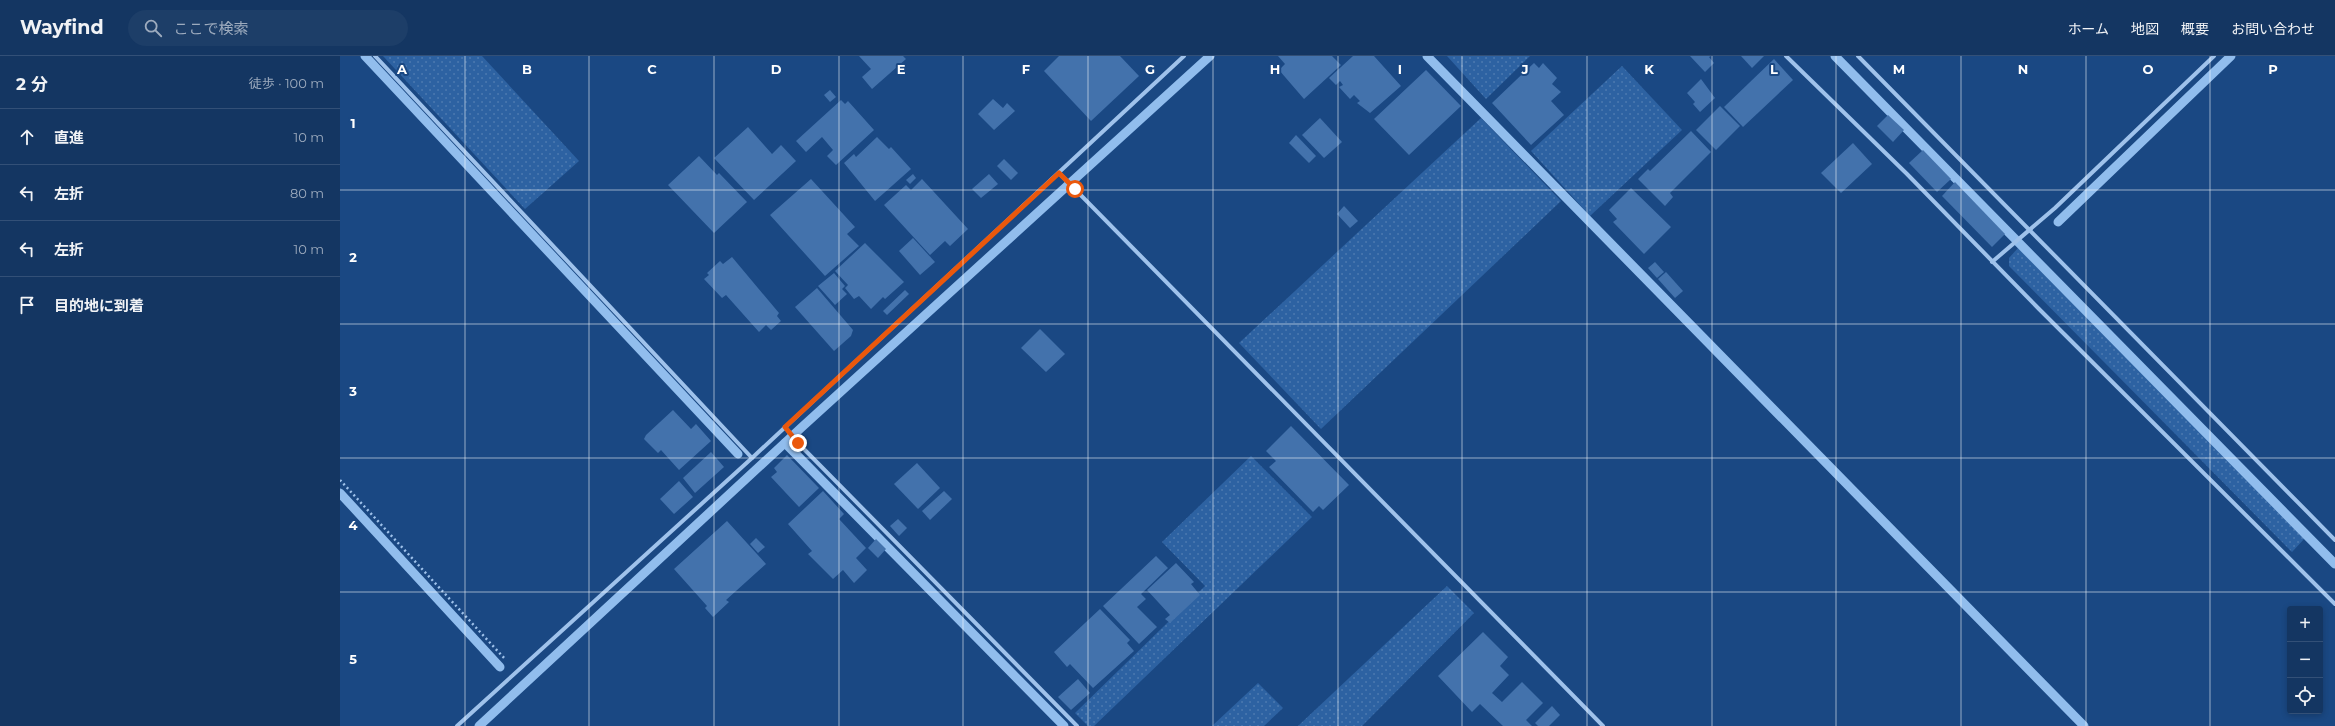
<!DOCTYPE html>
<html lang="ja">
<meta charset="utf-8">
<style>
:root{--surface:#143662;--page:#1d3e68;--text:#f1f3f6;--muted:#9dabbe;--line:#335077}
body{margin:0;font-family:Montserrat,"Noto Sans JP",sans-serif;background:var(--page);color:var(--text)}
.controls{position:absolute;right:12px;bottom:12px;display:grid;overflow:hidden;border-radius:4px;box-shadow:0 2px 6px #0003}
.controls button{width:36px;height:36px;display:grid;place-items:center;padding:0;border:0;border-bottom:1px solid var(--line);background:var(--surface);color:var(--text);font:20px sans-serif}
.stop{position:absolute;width:12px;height:12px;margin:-9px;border:3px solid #ea580c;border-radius:50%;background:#fff}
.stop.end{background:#ea580c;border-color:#fff;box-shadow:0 1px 4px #0008}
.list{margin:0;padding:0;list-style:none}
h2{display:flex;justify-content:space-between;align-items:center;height:52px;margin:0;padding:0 16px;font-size:17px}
h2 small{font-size:13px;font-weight:400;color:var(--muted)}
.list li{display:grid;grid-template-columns:26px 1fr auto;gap:12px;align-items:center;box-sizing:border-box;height:56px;padding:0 16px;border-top:1px solid var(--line)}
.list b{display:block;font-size:15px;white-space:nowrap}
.list em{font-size:13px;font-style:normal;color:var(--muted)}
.icon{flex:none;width:22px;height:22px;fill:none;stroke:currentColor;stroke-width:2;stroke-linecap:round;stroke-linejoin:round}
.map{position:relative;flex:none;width:1995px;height:670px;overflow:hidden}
header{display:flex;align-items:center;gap:24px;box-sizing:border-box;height:56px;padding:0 20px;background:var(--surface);border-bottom:1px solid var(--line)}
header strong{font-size:19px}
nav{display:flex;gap:22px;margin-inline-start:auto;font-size:14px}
.search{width:280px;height:36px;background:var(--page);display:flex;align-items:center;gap:10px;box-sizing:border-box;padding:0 14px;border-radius:22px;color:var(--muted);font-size:15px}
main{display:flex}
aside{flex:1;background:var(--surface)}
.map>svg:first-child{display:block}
</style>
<header>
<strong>Wayfind</strong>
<div class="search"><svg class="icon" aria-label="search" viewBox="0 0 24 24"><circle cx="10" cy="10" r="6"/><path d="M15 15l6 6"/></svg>ここで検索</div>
<nav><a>ホーム</a><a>地図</a><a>概要</a><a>お問い合わせ</a></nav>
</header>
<main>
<aside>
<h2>2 分<small>徒歩 · 100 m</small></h2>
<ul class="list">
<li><svg class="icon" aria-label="ahead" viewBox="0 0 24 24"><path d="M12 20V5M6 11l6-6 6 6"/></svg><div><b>直進</b></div><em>10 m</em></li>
<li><svg class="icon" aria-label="left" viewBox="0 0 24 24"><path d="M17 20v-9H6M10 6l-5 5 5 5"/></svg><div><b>左折</b></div><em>80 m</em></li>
<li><svg class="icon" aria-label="left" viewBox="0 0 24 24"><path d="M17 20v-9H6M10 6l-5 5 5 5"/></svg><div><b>左折</b></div><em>10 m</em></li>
<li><svg class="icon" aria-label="arrive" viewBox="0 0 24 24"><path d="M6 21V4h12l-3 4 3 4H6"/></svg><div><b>目的地に到着</b></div></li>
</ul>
</aside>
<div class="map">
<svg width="1995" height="670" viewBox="0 0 1995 670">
<defs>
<pattern id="grass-dots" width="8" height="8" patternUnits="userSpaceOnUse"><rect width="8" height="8" fill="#2d62a2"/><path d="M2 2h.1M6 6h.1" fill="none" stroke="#4c7ab0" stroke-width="1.8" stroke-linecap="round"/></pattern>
</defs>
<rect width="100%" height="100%" fill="#1a4883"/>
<g fill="url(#grass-dots)">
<polygon points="43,0 142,0 239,105 185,153"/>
<polygon points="1107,0 1190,0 1146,43"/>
<polygon points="1282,10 1342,74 1250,160 1191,95"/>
<polygon points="1141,62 1221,145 981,373 899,287"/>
<polygon points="1678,192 1965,482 1952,496 1669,210 1669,202"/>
<polygon points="911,400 972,461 754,670 748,670 735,657 865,530 822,486"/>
<polygon points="1107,530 1134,557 1022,670 958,670"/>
<polygon points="918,627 943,652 924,670 872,670"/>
</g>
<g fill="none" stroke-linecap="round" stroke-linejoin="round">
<g stroke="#91bded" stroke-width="9">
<polyline points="25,0 398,398"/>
<polyline points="1087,0 1744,670"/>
<polyline points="1495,0 1995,508"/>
<polyline points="1718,166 1891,0"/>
<polyline points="445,387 724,670"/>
<polyline points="0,437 160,611"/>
<polyline points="139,670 462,371 870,0"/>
</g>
</g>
<g fill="#4372ac">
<polygon points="519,0 563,0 566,3 532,33 522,21 531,13"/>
<polygon points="719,0 780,0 799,20 751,65 704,15"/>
<polygon points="938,0 992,0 1001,9 964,43 939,14 945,8"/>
<polygon points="1013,0 1034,0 1061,30 1030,57 1017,47 1020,45 1014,39 1010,43 999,31 1003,29 1000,25 996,29 989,22"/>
<polygon points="1350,0 1371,0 1369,1 1374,7 1365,16"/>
<polygon points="1401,0 1424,0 1412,12"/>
<polygon points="1434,3 1453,24 1403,71 1384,51"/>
<polygon points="1194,7 1199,12 1203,7 1217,22 1212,28 1221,36 1211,45 1224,59 1191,89 1152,47"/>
<polygon points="1086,14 1121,50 1069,99 1034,63"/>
<polygon points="1361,23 1375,42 1360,56 1353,48 1355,46 1347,37"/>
<polygon points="490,34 496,41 490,46 484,39"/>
<polygon points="653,43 663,52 667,47 675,55 654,74 638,58"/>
<polygon points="501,44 505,48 508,45 534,74 496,109 487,100 493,94 482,81 466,96 456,85"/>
<polygon points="1380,50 1400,70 1376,94 1356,74"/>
<polygon points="1548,59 1564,74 1553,86 1537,70"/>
<polygon points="980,62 1002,86 984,102 962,79"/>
<polygon points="408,71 432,98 441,89 456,105 414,144 374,102"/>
<polygon points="1351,75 1371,96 1330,137 1333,141 1325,150 1298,123 1308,113 1310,115"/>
<polygon points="956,79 976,100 969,107 949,87"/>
<polygon points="537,81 549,93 551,91 571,113 535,145 504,107 514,98 516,101"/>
<polygon points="1513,87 1532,108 1501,137 1481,117"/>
<polygon points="1583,94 1611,123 1597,136 1569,107"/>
<polygon points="359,100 377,119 379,117 407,146 374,177 328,129"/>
<polygon points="664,103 678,117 671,124 657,110"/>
<polygon points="573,118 576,122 570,128 566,124"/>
<polygon points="649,118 658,128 641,142 632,133"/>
<polygon points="471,123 515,171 507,178 519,190 485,220 430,159"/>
<polygon points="582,123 628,173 610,190 605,185 590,199 544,149 566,129 571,134"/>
<polygon points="1615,126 1665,178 1652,191 1602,140"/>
<polygon points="1291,132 1331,171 1304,198 1273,166 1277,163 1269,154"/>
<polygon points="1004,150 1018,165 1010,172 997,158"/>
<polygon points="573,182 595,206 580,219 559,195"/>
<polygon points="525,187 564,226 545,243 543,241 531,253 519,240 514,243 505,232 508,229 495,215"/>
<polygon points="392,201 439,257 437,260 441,265 431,274 426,269 419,276 386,239 382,242 364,223 369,219 367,217 380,205 383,208"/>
<polygon points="1315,206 1324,216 1317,222 1308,212"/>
<polygon points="1326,216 1343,235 1335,242 1318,223"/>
<polygon points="494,217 505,230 502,233 507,238 495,249 478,230"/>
<polygon points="477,232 513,274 511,280 494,295 455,251"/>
<polygon points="565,234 569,238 547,259 543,255"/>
<polygon points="700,273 725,298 706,316 681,292"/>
<polygon points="333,354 351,373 356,368 371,385 339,414 321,394 318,397 304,383 306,379"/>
<polygon points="951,370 1009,429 983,454 979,450 973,456 929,411 936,405 926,395"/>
<polygon points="371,396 384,411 355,437 343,422"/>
<polygon points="447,399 479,432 459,451 431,421 437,416 434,412"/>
<polygon points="577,407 600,432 578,453 554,428"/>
<polygon points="339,425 353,441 334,458 320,443"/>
<polygon points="483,435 504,458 499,463 526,492 516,502 527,514 514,527 503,514 493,523 468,498 472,495 448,468"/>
<polygon points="604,435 612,443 590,464 582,455"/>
<polygon points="558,463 567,472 559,480 550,470"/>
<polygon points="387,465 426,508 386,544 389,546 373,561 365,552 367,550 334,513"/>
<polygon points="416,482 425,491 418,497 410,488"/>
<polygon points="536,483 546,493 538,502 528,492"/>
<polygon points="816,500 828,512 801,538 806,543 797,551 817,571 799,588 763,550"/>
<polygon points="836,507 854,526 851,528 860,539 830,567 825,563 830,559 807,534"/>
<polygon points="760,553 790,584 787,587 794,595 753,632 730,608 727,611 714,596"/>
<polygon points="1143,576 1168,601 1160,610 1169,619 1152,637 1162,646 1182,626 1203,647 1186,664 1192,670 1163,670 1140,648 1132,656 1098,620"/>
<polygon points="738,623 750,637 731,654 718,641"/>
<polygon points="1212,650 1220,659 1209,670 1198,670 1195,667"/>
</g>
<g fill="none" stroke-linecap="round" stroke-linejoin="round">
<polyline stroke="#9fc2eb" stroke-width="2.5" stroke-dasharray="2 3" stroke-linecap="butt" points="0,424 165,603"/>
<g stroke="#9fc2eb" stroke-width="4">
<polyline points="35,0 412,402"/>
<polyline points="1446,0 1567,118 1699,253 1995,548"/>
<polyline points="1518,0 1995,484"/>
<polyline points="719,117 1263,670"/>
<polyline points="1652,206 1715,152 1874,0"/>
<polyline points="445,371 458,387 737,670"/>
<polyline points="117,670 412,402 844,0"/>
</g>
</g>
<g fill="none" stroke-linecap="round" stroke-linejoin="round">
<polyline stroke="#ea580c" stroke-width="5" points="458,387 445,371 719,117 735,133"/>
</g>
<path fill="none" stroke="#fff" stroke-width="1" stroke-opacity="0.55" d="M125 0V670M249 0V670M374 0V670M499 0V670M623 0V670M748 0V670M873 0V670M998 0V670M1122 0V670M1247 0V670M1372 0V670M1496 0V670M1621 0V670M1746 0V670M1870 0V670M0 134H1995M0 268H1995M0 402H1995M0 536H1995"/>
<g font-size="13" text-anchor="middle" font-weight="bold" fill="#fff" stroke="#1a4883" stroke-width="4" stroke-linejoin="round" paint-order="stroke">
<text x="62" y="18">A</text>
<text x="187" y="18">B</text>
<text x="312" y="18">C</text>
<text x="436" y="18">D</text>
<text x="561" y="18">E</text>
<text x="686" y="18">F</text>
<text x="810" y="18">G</text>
<text x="935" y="18">H</text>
<text x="1060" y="18">I</text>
<text x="1185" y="18">J</text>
<text x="1309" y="18">K</text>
<text x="1434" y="18">L</text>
<text x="1559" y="18">M</text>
<text x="1683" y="18">N</text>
<text x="1808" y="18">O</text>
<text x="1933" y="18">P</text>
<text x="13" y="72">1</text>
<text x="13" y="206">2</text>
<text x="13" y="340">3</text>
<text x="13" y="474">4</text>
<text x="13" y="608">5</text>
</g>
</svg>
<div class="controls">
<button>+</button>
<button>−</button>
<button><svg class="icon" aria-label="locate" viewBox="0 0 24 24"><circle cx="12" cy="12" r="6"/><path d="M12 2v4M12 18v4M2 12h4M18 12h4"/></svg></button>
</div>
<div class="stop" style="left:735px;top:133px"></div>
<div class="stop end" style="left:458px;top:387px"></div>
</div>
</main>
